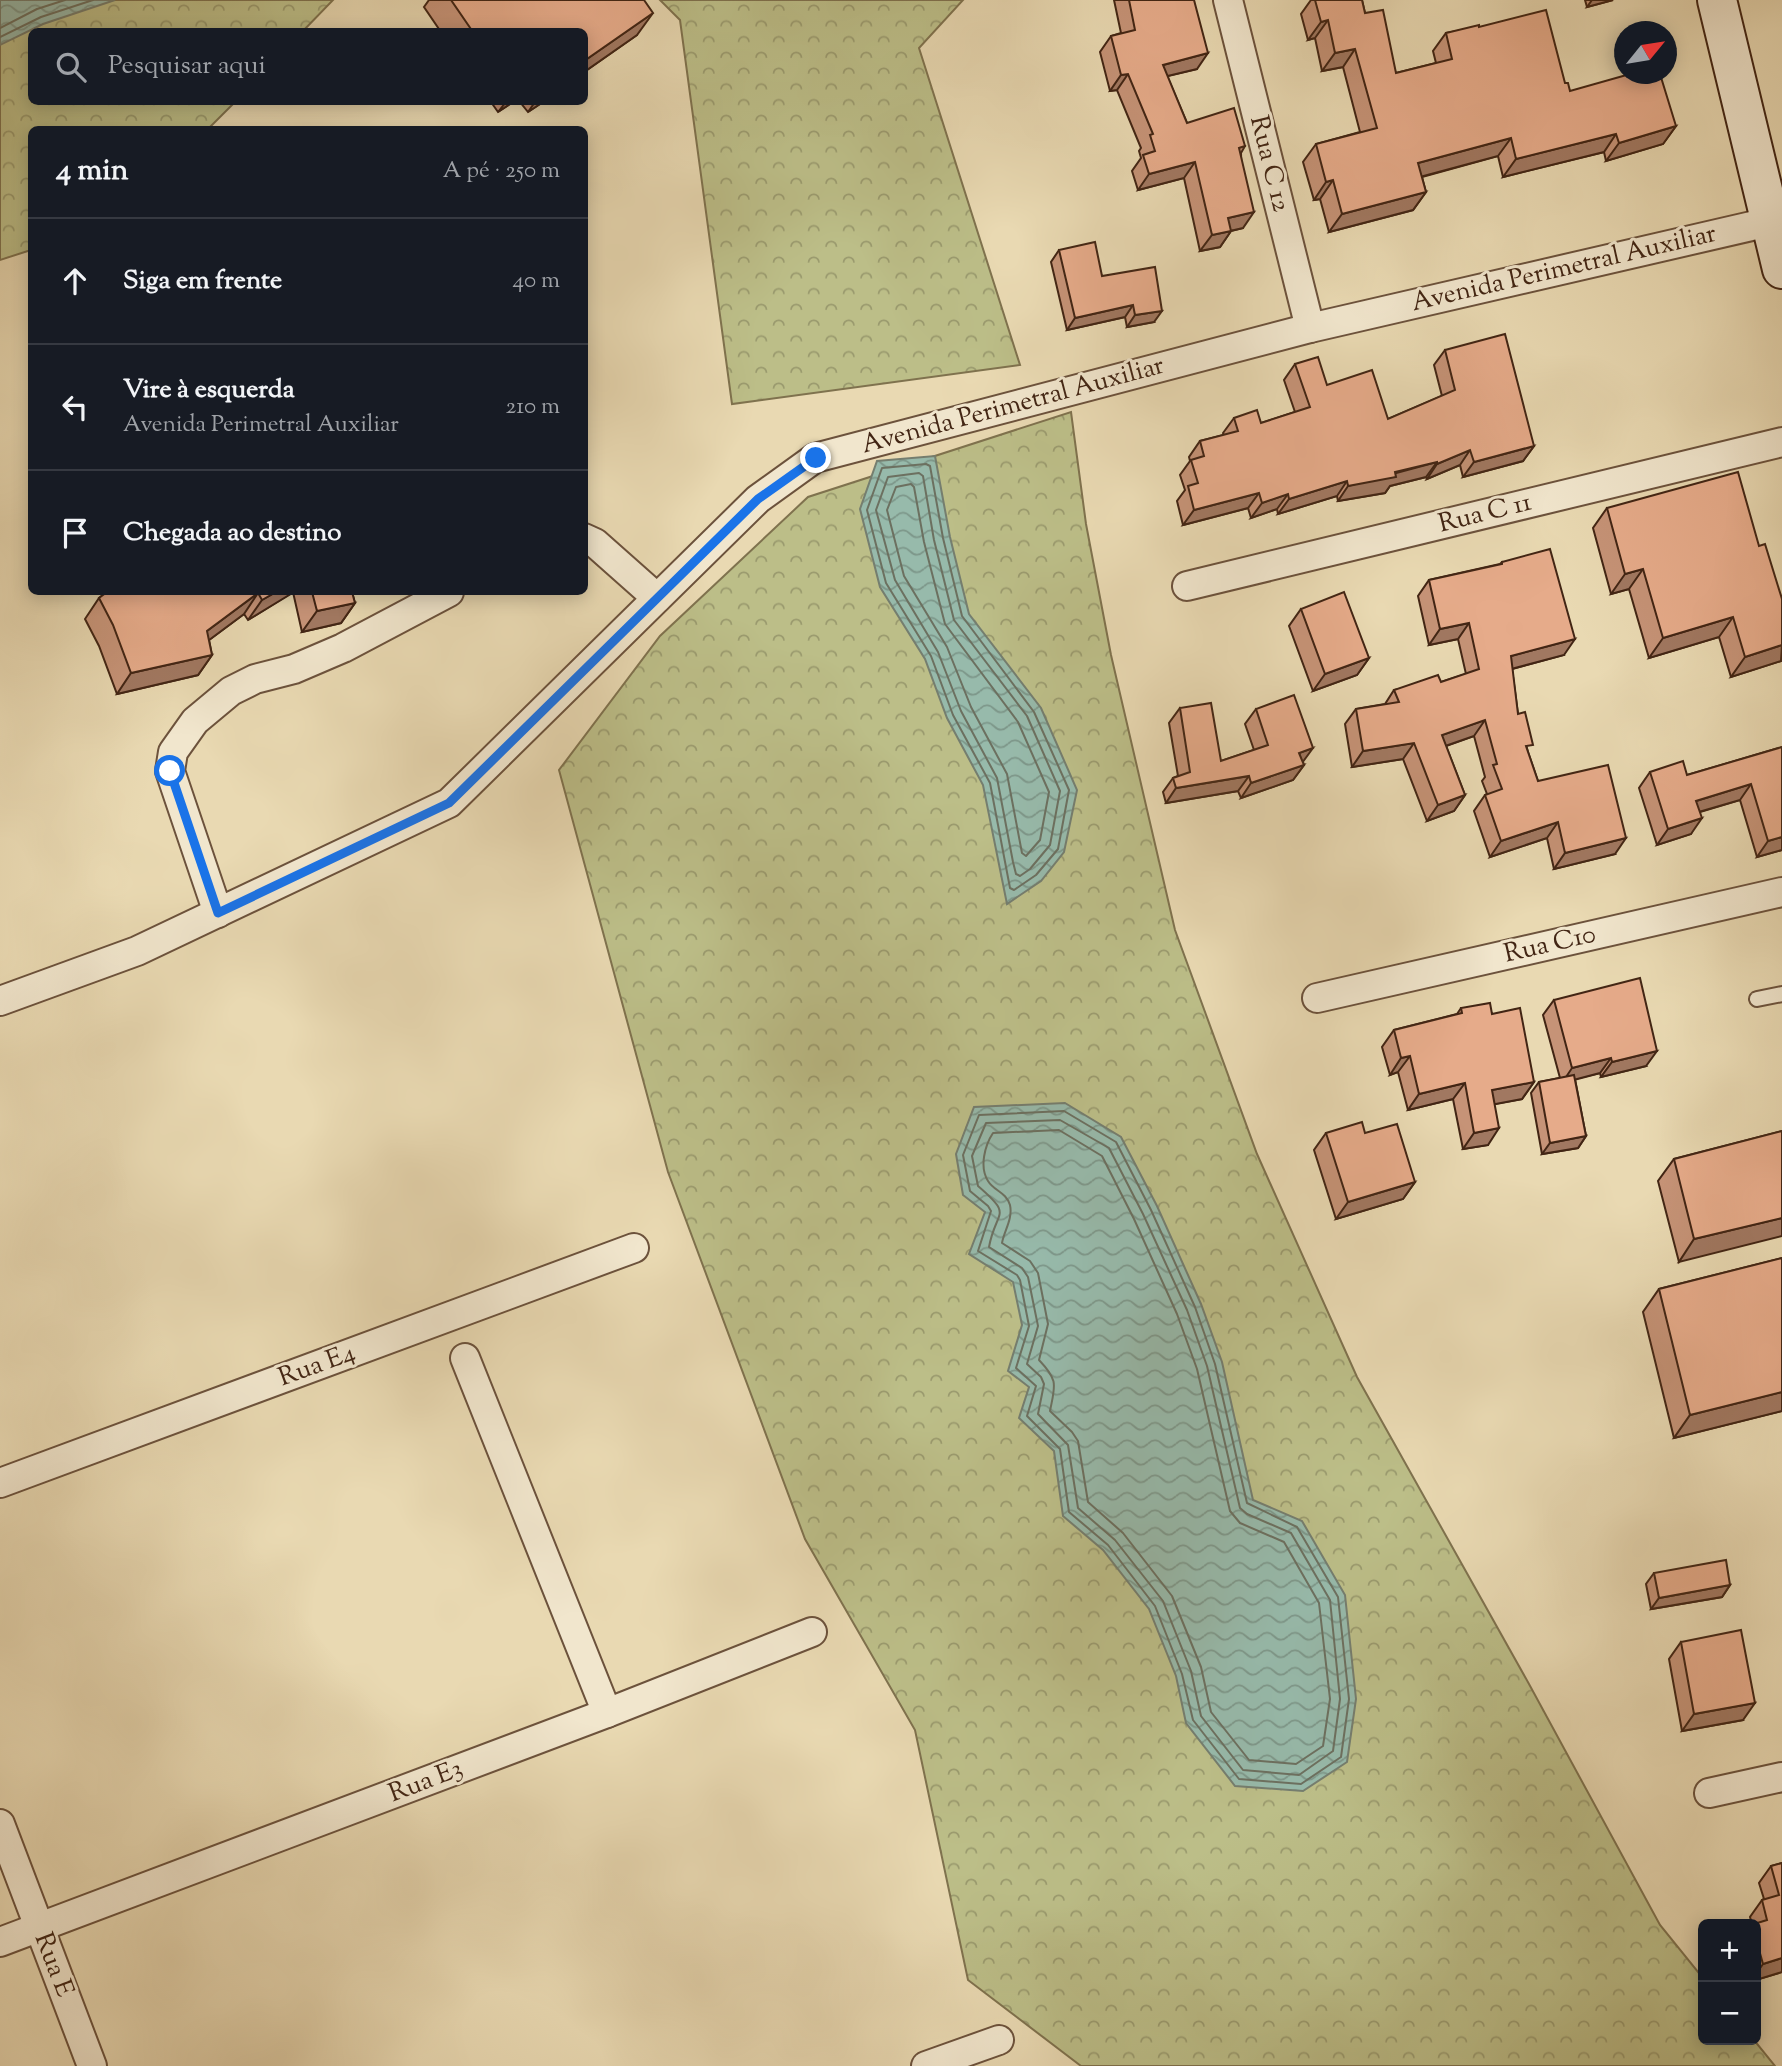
<!DOCTYPE html>
<html lang="pt">
<meta charset="utf-8">
<style>
:root{--surface:#171b24;--page:#20242c;--text:#f1f3f6;--muted:#9ea1a6;--line:#363941}
body{margin:0;font-family:"Sorts Mill Goudy",serif;background:var(--page);color:var(--text)}
.controls{position:absolute;right:21px;bottom:21px;display:grid;overflow:hidden;border-radius:10px;box-shadow:0 4px 18px #0003}
.controls button{width:63px;height:63px;display:grid;place-items:center;padding:0;border:0;border-bottom:2px solid var(--line);background:var(--surface);color:var(--text);font:35px sans-serif}
.compass{position:absolute;left:1614px;top:21px;width:63px;height:63px;border-radius:50%;background:var(--surface);box-shadow:0 4px 18px #0003;rotate:60deg}
.stop{position:absolute;width:21px;height:21px;margin:-16px;border:5px solid #1a73e8;border-radius:50%;background:#fff}
.stop.end{background:#1a73e8;border-color:#fff;box-shadow:0 2px 7px #0008}
.list{margin:0;padding:0;list-style:none}
h2{display:flex;justify-content:space-between;align-items:center;height:91px;margin:0;padding:0 28px;font-size:30px}
h2 small{font-size:23px;font-weight:400;color:var(--muted)}
.list li{display:grid;grid-template-columns:46px 1fr auto;gap:21px;align-items:center;box-sizing:border-box;height:126px;padding:0 28px;border-top:2px solid var(--line)}
.list b{display:block;font-size:26px;white-space:nowrap}
.list p{margin:0;font-size:23px;white-space:nowrap;color:var(--muted)}
.list em{font-size:23px;font-style:normal;color:var(--muted)}
.icon{flex:none;width:38px;height:38px;fill:none;stroke:currentColor;stroke-width:2;stroke-linecap:round;stroke-linejoin:round}
.map{position:relative;flex:none;width:1782px;height:2066px;overflow:hidden}
.search{position:absolute;background:var(--surface);box-shadow:0 4px 18px #0003;left:28px;top:28px;width:560px;height:77px;display:flex;align-items:center;gap:18px;box-sizing:border-box;padding:0 24px;border-radius:10px;color:var(--muted);font-size:26px}
.panel{position:absolute;background:var(--surface);box-shadow:0 4px 18px #0003;left:28px;top:126px;width:560px;height:469px;border-radius:10px}
.map>svg:first-child{display:block}
</style>
<div class="map">
<svg width="1782" height="2066" viewBox="0 0 1782 2066">
<defs>
<pattern id="forest-crowns" width="20" height="18" patternUnits="userSpaceOnUse" patternTransform="scale(1.75)"><rect width="20" height="18" fill="#bcbe88"/><path d="M2 6a3 3 0 1 1 6 0M12 15a3 3 0 1 1 6 0" fill="none" stroke="#9a9a6e"/></pattern>
<pattern id="water-waves" width="16" height="10" patternUnits="userSpaceOnUse" patternTransform="scale(1.75)"><rect width="16" height="10" fill="#97baab"/><path d="M0 5q4-4 8 0t8 0" fill="none" stroke="#7d978a"/></pattern>
</defs>
<rect width="100%" height="100%" fill="#e9d9b2"/>
<filter id="stains"><feTurbulence type="fractalNoise" baseFrequency=".00286" numOctaves="4"/><feColorMatrix values="0 0 0 0 .2 0 0 0 0 .09 0 0 0 0 .02 0 0 0 .5 -.17"/></filter>
<radialGradient id="worn" r=".72"><stop offset=".6" stop-color="#630" stop-opacity="0"/><stop offset="1" stop-color="#630" stop-opacity=".3"/></radialGradient>
<g fill="url(#forest-crowns)" stroke="#7f724e" stroke-width="2">
<polygon points="0,0 333,0 303,31 32,32 32,102 235,102 208,129 32,130 31,250 0,260"/>
<polygon points="660,0 963,0 919,48 1020,365 732,404 680,20"/>
<polygon points="1071,412 1086,524 1111,655 1175,930 1257,1154 1357,1377 1529,1684 1660,1925 1703,1978 1703,2040 1754,2040 1775,2066 1081,2066 968,1980 915,1730 805,1539 668,1172 559,770 660,636 808,497"/>
</g>
<g fill="url(#water-waves)" stroke="#757e6f" stroke-width="2">
<polygon points="0,0 115,0 43,24 0,45"/>
<polygon points="935,456 950,537 969,614 1041,708 1077,790 1064,852 1041,881 1007,904 983,785 947,718 925,659 880,587 860,509 877,461"/>
<polygon points="1065,1103 1121,1137 1157,1206 1201,1304 1222,1362 1253,1500 1302,1521 1345,1595 1356,1699 1347,1762 1303,1791 1235,1786 1186,1723 1176,1676 1149,1609 1103,1550 1063,1516 1054,1451 1019,1418 1029,1387 1008,1371 1022,1325 1013,1282 969,1254 985,1212 963,1195 956,1154 974,1107"/>
</g>
<g fill="none" stroke-linecap="round" stroke-linejoin="round">
<g stroke="#6c7060" stroke-width="2">
<polyline points="0,28 37,9 65,0"/>
<polyline points="0,37 41,17 93,0"/>
<polygon points="926,464 930,466 943,538 962,616 1034,712 1069,790 1058,849 1036,875 1014,890 1010,888 990,783 953,715 931,656 886,583 867,510 882,468"/>
<polygon points="919,473 923,476 934,540 954,620 1027,716 1060,791 1050,845 1030,869 1020,876 1016,874 1013,862 997,778 961,711 938,652 895,580 876,510 888,477"/>
<polygon points="911,484 914,487 924,542 945,624 1018,722 1049,792 1040,840 1026,856 1022,853 1007,774 971,707 947,647 904,576 887,510 896,487"/>
<polygon points="1064,1111 1116,1142 1151,1210 1195,1307 1215,1364 1247,1503 1297,1527 1338,1597 1349,1699 1341,1757 1301,1784 1239,1779 1193,1720 1182,1674 1155,1606 1108,1545 1069,1512 1060,1449 1027,1416 1036,1386 1016,1368 1029,1326 1020,1280 1017,1275 978,1251 991,1211 988,1206 970,1191 963,1155 979,1115"/>
<path d="M1060 1120 1109 1148 1143 1214 1187 1310 1207 1366 1240 1508 1247 1514 1291 1533 1330 1600 1340 1699 1333 1751 1299 1775 1243 1770 1201 1716 1191 1671 1163 1601 1115 1540 1078 1508 1068 1445 1038 1414 1044 1384 1041 1377 1027 1364 1038 1326 1028 1277 1022 1268 989 1247C996 1209 1014 1217 978 1186L972 1156 986 1123Z"/>
<path d="M1059 1130 1102 1156 1134 1219 1177 1314 1197 1369 1230 1511 1240 1523 1284 1542 1319 1603 1330 1699 1323 1746 1296 1764 1249 1760 1211 1712 1201 1667 1172 1596 1123 1533 1088 1502 1078 1441 1072 1432 1050 1411C1055 1385 1059 1381 1039 1360L1048 1324 1038 1273 1030 1261 1002 1243C1004 1231 1013 1219 1010 1205 1006 1192 994 1191 988 1181 979 1167 985 1145 993 1133Z"/>
</g>
<g stroke="#6c523c" stroke-width="18">
<polyline id="lane" points="1757,999 1782,994"/>
</g>
<g stroke="#6c523c" stroke-width="32">
<g id="street">
<polyline points="1228,0 1310,328"/>
<polyline points="584,538 595,543 657,598"/>
<polyline points="1187,586 1782,442"/>
<polyline points="218,913 170,771 173,752 195,721 231,691 255,679 294,669 343,648 449,592"/>
<polyline points="1317,998 1782,892"/>
<polyline points="0,1001 137,951 449,803 758,499 815,458 1310,328 1782,219"/>
<polyline points="465,1358 607,1713"/>
<polyline points="0,1483 634,1248"/>
<polyline points="1709,1793 1782,1777"/>
<polyline points="0,1824 92,2066"/>
<polyline points="0,1942 607,1713 812,1632"/>
<polyline points="926,2066 999,2040"/>
</g>
</g>
<g stroke="#422514" stroke-width="42">
<polyline id="secondary" points="1717,0 1782,269"/>
</g>
<use href="#lane" stroke="#f1e6cd" stroke-width="14"/>
<use href="#street" stroke="#f1e6cd" stroke-width="28"/>
<use href="#secondary" stroke="#f1e6cd" stroke-width="38"/>
</g>
<g fill="#c69377" stroke="#422514" stroke-width="2">
<polygon points="429,0 644,0 637,35 584,72 584,32 441,32 424,7"/>
<polygon points="1114,0 1194,0 1197,69 1167,76 1187,123 1245,146 1241,153 1243,228 1231,231 1220,247 1200,251 1184,178 1138,190 1132,171 1141,158 1139,151 1141,148 1117,90 1110,91 1100,52 1111,36 1121,33"/>
<polygon points="1311,0 1362,0 1365,13 1396,73 1436,63 1433,51 1446,33 1479,27 1565,83 1570,91 1676,126 1663,144 1606,161 1604,152 1503,177 1498,156 1422,177 1426,192 1413,210 1329,232 1320,199 1314,200 1303,162 1316,144 1360,132 1343,67 1322,71 1315,38 1308,40 1301,14"/>
<polygon points="1585,0 1613,0 1587,7"/>
<polygon points="491,102 513,102 498,112"/>
<polygon points="520,102 543,102 528,112"/>
<polygon points="1059,250 1102,276 1154,322 1127,327 1125,317 1067,330 1051,262"/>
<polygon points="1445,350 1534,446 1523,461 1463,477 1460,465 1427,479 1426,477 1390,486 1385,493 1338,501 1337,496 1278,514 1277,509 1251,518 1248,508 1183,525 1177,501 1185,490 1180,475 1190,461 1189,457 1200,441 1224,435 1223,433 1234,418 1261,423 1295,412 1284,380 1295,364 1327,385 1388,419 1442,396 1434,365"/>
<polygon points="1607,508 1759,546 1782,599 1781,661 1731,677 1719,637 1649,658 1629,589 1611,594 1593,528"/>
<polygon points="1502,562 1564,655 1512,669 1518,714 1528,752 1538,781 1615,854 1554,869 1547,838 1490,857 1474,811 1485,795 1487,794 1482,781 1485,777 1474,736 1446,746 1465,795 1454,811 1427,821 1403,759 1352,767 1345,724 1356,709 1385,704 1394,690 1441,682 1466,674 1458,639 1429,645 1418,596 1429,580 1500,564"/>
<polygon points="107,592 352,592 355,603 341,623 302,632 293,592 248,620 244,614 209,640 212,655 198,675 117,694 99,646 85,619 99,598"/>
<polygon points="1301,609 1369,658 1357,675 1313,691 1289,626"/>
<polygon points="1180,708 1221,761 1254,750 1245,724 1256,709 1303,762 1304,765 1293,780 1241,798 1238,791 1166,803 1163,792 1173,778 1178,776 1169,723"/>
<polygon points="1782,747 1782,850 1757,857 1740,800 1700,812 1691,834 1657,845 1639,788 1650,772 1687,775"/>
<polygon points="1554,1000 1646,1066 1601,1077 1600,1073 1575,1079 1586,1136 1578,1148 1542,1154 1531,1093 1539,1082 1560,1078 1543,1015"/>
<polygon points="1461,1008 1492,1014 1534,1082 1522,1099 1494,1104 1488,1145 1463,1149 1453,1099 1408,1110 1398,1072 1390,1075 1382,1047 1394,1030 1457,1014"/>
<polygon points="1782,1131 1679,1262 1658,1181 1674,1159"/>
<polygon points="1326,1133 1365,1133 1415,1182 1403,1199 1336,1219 1314,1150"/>
<polygon points="1782,1258 1782,1411 1674,1438 1643,1312 1659,1289"/>
<polygon points="1654,1573 1730,1585 1722,1597 1651,1609 1646,1584"/>
<polygon points="1681,1642 1743,1720 1682,1731 1669,1659"/>
<polygon points="1782,1863 1782,1972 1756,1980 1756,1924 1752,1924 1750,1917 1762,1900 1764,1899 1759,1883 1771,1866"/>
</g>
<g fill="#a17861" stroke="#422514" stroke-width="2">
<polygon points="1592,0 1613,0 1587,7"/>
<polygon points="653,13 637,35 584,72 584,61"/>
<polygon points="1328,20 1315,38 1308,40 1321,22"/>
<polygon points="1355,49 1343,67 1322,71 1335,53"/>
<polygon points="1208,53 1197,69 1151,80 1163,65"/>
<polygon points="1128,74 1117,90 1110,91 1121,75"/>
<polygon points="506,102 513,102 498,112"/>
<polygon points="535,102 543,102 528,112"/>
<polygon points="1676,126 1663,144 1606,161 1619,143"/>
<polygon points="1616,134 1604,152 1503,177 1516,159"/>
<polygon points="1511,138 1498,156 1405,181 1418,163"/>
<polygon points="1195,162 1184,178 1138,190 1149,174"/>
<polygon points="1333,180 1320,199 1314,200 1326,182"/>
<polygon points="1426,192 1413,210 1329,232 1342,214"/>
<polygon points="1254,212 1243,228 1217,234 1228,218"/>
<polygon points="1231,231 1220,247 1200,251 1212,235"/>
<polygon points="1133,305 1125,317 1067,330 1075,318"/>
<polygon points="1162,311 1154,322 1127,327 1135,315"/>
<polygon points="1534,446 1523,461 1463,477 1474,462"/>
<polygon points="1470,450 1460,465 1427,479 1437,464"/>
<polygon points="1437,462 1426,477 1390,486 1385,493 1338,501 1348,486"/>
<polygon points="1347,481 1337,496 1278,514 1289,499"/>
<polygon points="1259,493 1248,508 1183,525 1194,510"/>
<polygon points="1288,494 1277,509 1251,518 1262,503"/>
<polygon points="1643,569 1629,589 1611,594 1625,574"/>
<polygon points="276,592 294,592 248,620 262,600"/>
<polygon points="258,593 244,614 193,652 207,631"/>
<polygon points="355,603 341,623 302,632 317,611"/>
<polygon points="1733,617 1719,637 1649,658 1663,638"/>
<polygon points="1469,623 1458,639 1429,645 1440,629"/>
<polygon points="1575,639 1564,655 1500,672 1511,656"/>
<polygon points="1782,645 1781,661 1731,677 1745,657"/>
<polygon points="212,655 198,675 117,694 131,673"/>
<polygon points="1369,658 1357,675 1313,691 1325,674"/>
<polygon points="1485,720 1474,736 1431,751 1442,735"/>
<polygon points="1414,743 1403,759 1352,767 1363,751"/>
<polygon points="1313,748 1302,763 1299,753"/>
<polygon points="1304,765 1293,780 1241,798 1251,783"/>
<polygon points="1249,776 1238,791 1166,803 1176,788"/>
<polygon points="1751,784 1740,800 1685,816 1696,801"/>
<polygon points="1465,795 1454,811 1427,821 1438,805"/>
<polygon points="1702,818 1691,834 1657,845 1668,829"/>
<polygon points="1558,822 1547,838 1490,857 1501,841"/>
<polygon points="1782,837 1782,850 1757,857 1768,841"/>
<polygon points="1626,838 1615,854 1554,869 1565,853"/>
<polygon points="1657,1051 1646,1066 1601,1077 1612,1062"/>
<polygon points="1410,1056 1398,1072 1390,1075 1401,1058"/>
<polygon points="1611,1058 1600,1073 1562,1083 1572,1068"/>
<polygon points="1534,1082 1522,1099 1480,1107 1492,1090"/>
<polygon points="1465,1083 1453,1099 1408,1110 1419,1094"/>
<polygon points="1499,1128 1488,1145 1463,1149 1474,1133"/>
<polygon points="1586,1136 1578,1148 1542,1154 1550,1143"/>
<polygon points="1415,1182 1403,1199 1336,1219 1348,1202"/>
<polygon points="1782,1218 1782,1236 1679,1262 1694,1239"/>
<polygon points="1782,1392 1782,1411 1674,1438 1690,1415"/>
<polygon points="1730,1585 1722,1597 1651,1609 1659,1598"/>
<polygon points="1755,1703 1743,1720 1682,1731 1694,1714"/>
<polygon points="1782,1958 1782,1972 1756,1980 1756,1974 1763,1964"/>
</g>
<g fill="#e6ab8a" stroke="#422514" stroke-width="2">
<polygon points="451,0 644,0 653,13 584,61 584,32 473,32"/>
<polygon points="1129,0 1194,0 1208,53 1163,65 1187,123 1234,108 1245,146 1239,148 1254,212 1228,218 1231,231 1212,235 1195,162 1149,174 1143,155 1155,151 1150,135 1153,134 1128,74 1121,75 1111,36 1135,30"/>
<polygon points="1315,0 1362,0 1365,13 1383,10 1396,73 1452,59 1446,33 1479,25 1479,27 1546,10 1565,83 1568,83 1570,91 1630,74 1660,74 1676,126 1619,143 1616,134 1516,159 1511,138 1418,163 1426,192 1342,214 1333,180 1326,182 1316,144 1377,128 1355,49 1335,53 1328,20 1321,22"/>
<polygon points="1095,242 1102,276 1155,267 1162,311 1135,315 1133,305 1075,318 1059,250"/>
<polygon points="1505,334 1534,446 1474,462 1470,450 1437,464 1437,462 1395,472 1396,477 1348,486 1347,481 1289,499 1288,494 1262,503 1259,493 1194,510 1188,486 1198,483 1191,460 1204,456 1200,441 1238,431 1234,418 1257,410 1261,423 1310,407 1295,364 1318,357 1327,385 1372,370 1388,419 1455,390 1445,350"/>
<polygon points="1738,472 1759,546 1765,544 1782,599 1782,645 1745,657 1733,617 1663,638 1643,569 1625,574 1607,508"/>
<polygon points="1550,549 1575,639 1511,656 1518,714 1525,712 1533,745 1526,746 1538,781 1608,765 1626,838 1565,853 1558,822 1501,841 1485,795 1502,789 1493,765 1497,764 1485,720 1442,735 1465,795 1438,805 1414,743 1363,751 1356,709 1399,702 1394,690 1438,675 1441,682 1479,669 1469,623 1440,629 1429,580 1502,564 1502,562"/>
<polygon points="107,592 276,592 262,600 258,593 207,631 212,655 131,673 113,625 99,598"/>
<polygon points="312,592 352,592 355,603 317,611"/>
<polygon points="1344,592 1369,658 1325,674 1301,609"/>
<polygon points="1294,695 1313,748 1299,753 1304,765 1251,783 1249,776 1176,788 1173,778 1190,772 1180,708 1211,703 1221,761 1268,745 1256,709"/>
<polygon points="1782,747 1782,837 1768,841 1751,784 1696,801 1702,818 1668,829 1650,772 1683,761 1687,775"/>
<polygon points="1640,978 1657,1051 1612,1062 1611,1058 1572,1068 1554,1000"/>
<polygon points="1490,1003 1492,1014 1520,1008 1534,1082 1492,1090 1499,1128 1474,1133 1465,1083 1419,1094 1410,1056 1401,1058 1394,1030 1462,1013 1461,1008"/>
<polygon points="1574,1075 1586,1136 1550,1143 1539,1082"/>
<polygon points="1362,1122 1365,1133 1397,1124 1415,1182 1348,1202 1326,1133"/>
<polygon points="1782,1131 1782,1218 1694,1239 1674,1159"/>
<polygon points="1782,1258 1782,1392 1690,1415 1659,1289"/>
<polygon points="1726,1560 1730,1585 1659,1598 1654,1573"/>
<polygon points="1741,1630 1755,1703 1694,1714 1681,1642"/>
<polygon points="1782,1863 1782,1958 1763,1964 1756,1939 1756,1924 1754,1924 1767,1920 1762,1900 1779,1895 1771,1866"/>
</g>
<g fill="none" stroke-linecap="round" stroke-linejoin="round">
<polyline stroke="#1a73e8" stroke-width="9" points="170,771 218,913 449,803 758,499 816,458"/>
</g>
<g text-anchor="middle" dominant-baseline="central" stroke-width="6" stroke-linejoin="round" paint-order="stroke">
<g font-size="26" fill="#422514" stroke="#f1e6cd">
<text transform="translate(1269 164) rotate(76)">Rua C 12</text>
<text transform="translate(1564 269) rotate(-13)">Avenida Perimetral Auxiliar</text>
<text transform="translate(1013 406) rotate(-15)">Avenida Perimetral Auxiliar</text>
<text transform="translate(1485 514) rotate(-14)">Rua C 11</text>
<text transform="translate(1550 945) rotate(-13)">Rua C10</text>
<text transform="translate(317 1366) rotate(-20)">Rua E4</text>
<text transform="translate(426 1782) rotate(-21)">Rua E3</text>
<text transform="translate(53 1965) rotate(69)">Rua E</text>
</g>
</g>
<rect width="100%" height="100%" filter="url(#stains)"/>
<rect width="100%" height="100%" fill="url(#worn)"/>
</svg>
<div class="controls">
<button>+</button>
<button>−</button>
</div>
<svg class="compass" viewBox="-18 -18 36 36"><path d="M0-13l5 13h-10z" fill="#e53935"/><path d="M0 13l5-13h-10z" fill="#9ea1a6"/></svg>
<div class="stop" style="left:170px;top:771px"></div>
<div class="stop end" style="left:816px;top:458px"></div>
<div class="search"><svg class="icon" aria-label="search" viewBox="0 0 24 24"><circle cx="10" cy="10" r="6"/><path d="M15 15l6 6"/></svg>Pesquisar aqui</div>
<section class="panel">
<h2>4 min<small>A pé · 250 m</small></h2>
<ul class="list">
<li><svg class="icon" aria-label="ahead" viewBox="0 0 24 24"><path d="M12 20V5M6 11l6-6 6 6"/></svg><div><b>Siga em frente</b></div><em>40 m</em></li>
<li><svg class="icon" aria-label="left" viewBox="0 0 24 24"><path d="M17 20v-9H6M10 6l-5 5 5 5"/></svg><div><b>Vire à esquerda</b><p>Avenida Perimetral Auxiliar</p></div><em>210 m</em></li>
<li><svg class="icon" aria-label="arrive" viewBox="0 0 24 24"><path d="M6 21V4h12l-3 4 3 4H6"/></svg><div><b>Chegada ao destino</b></div></li>
</ul>
</section>
</div>
